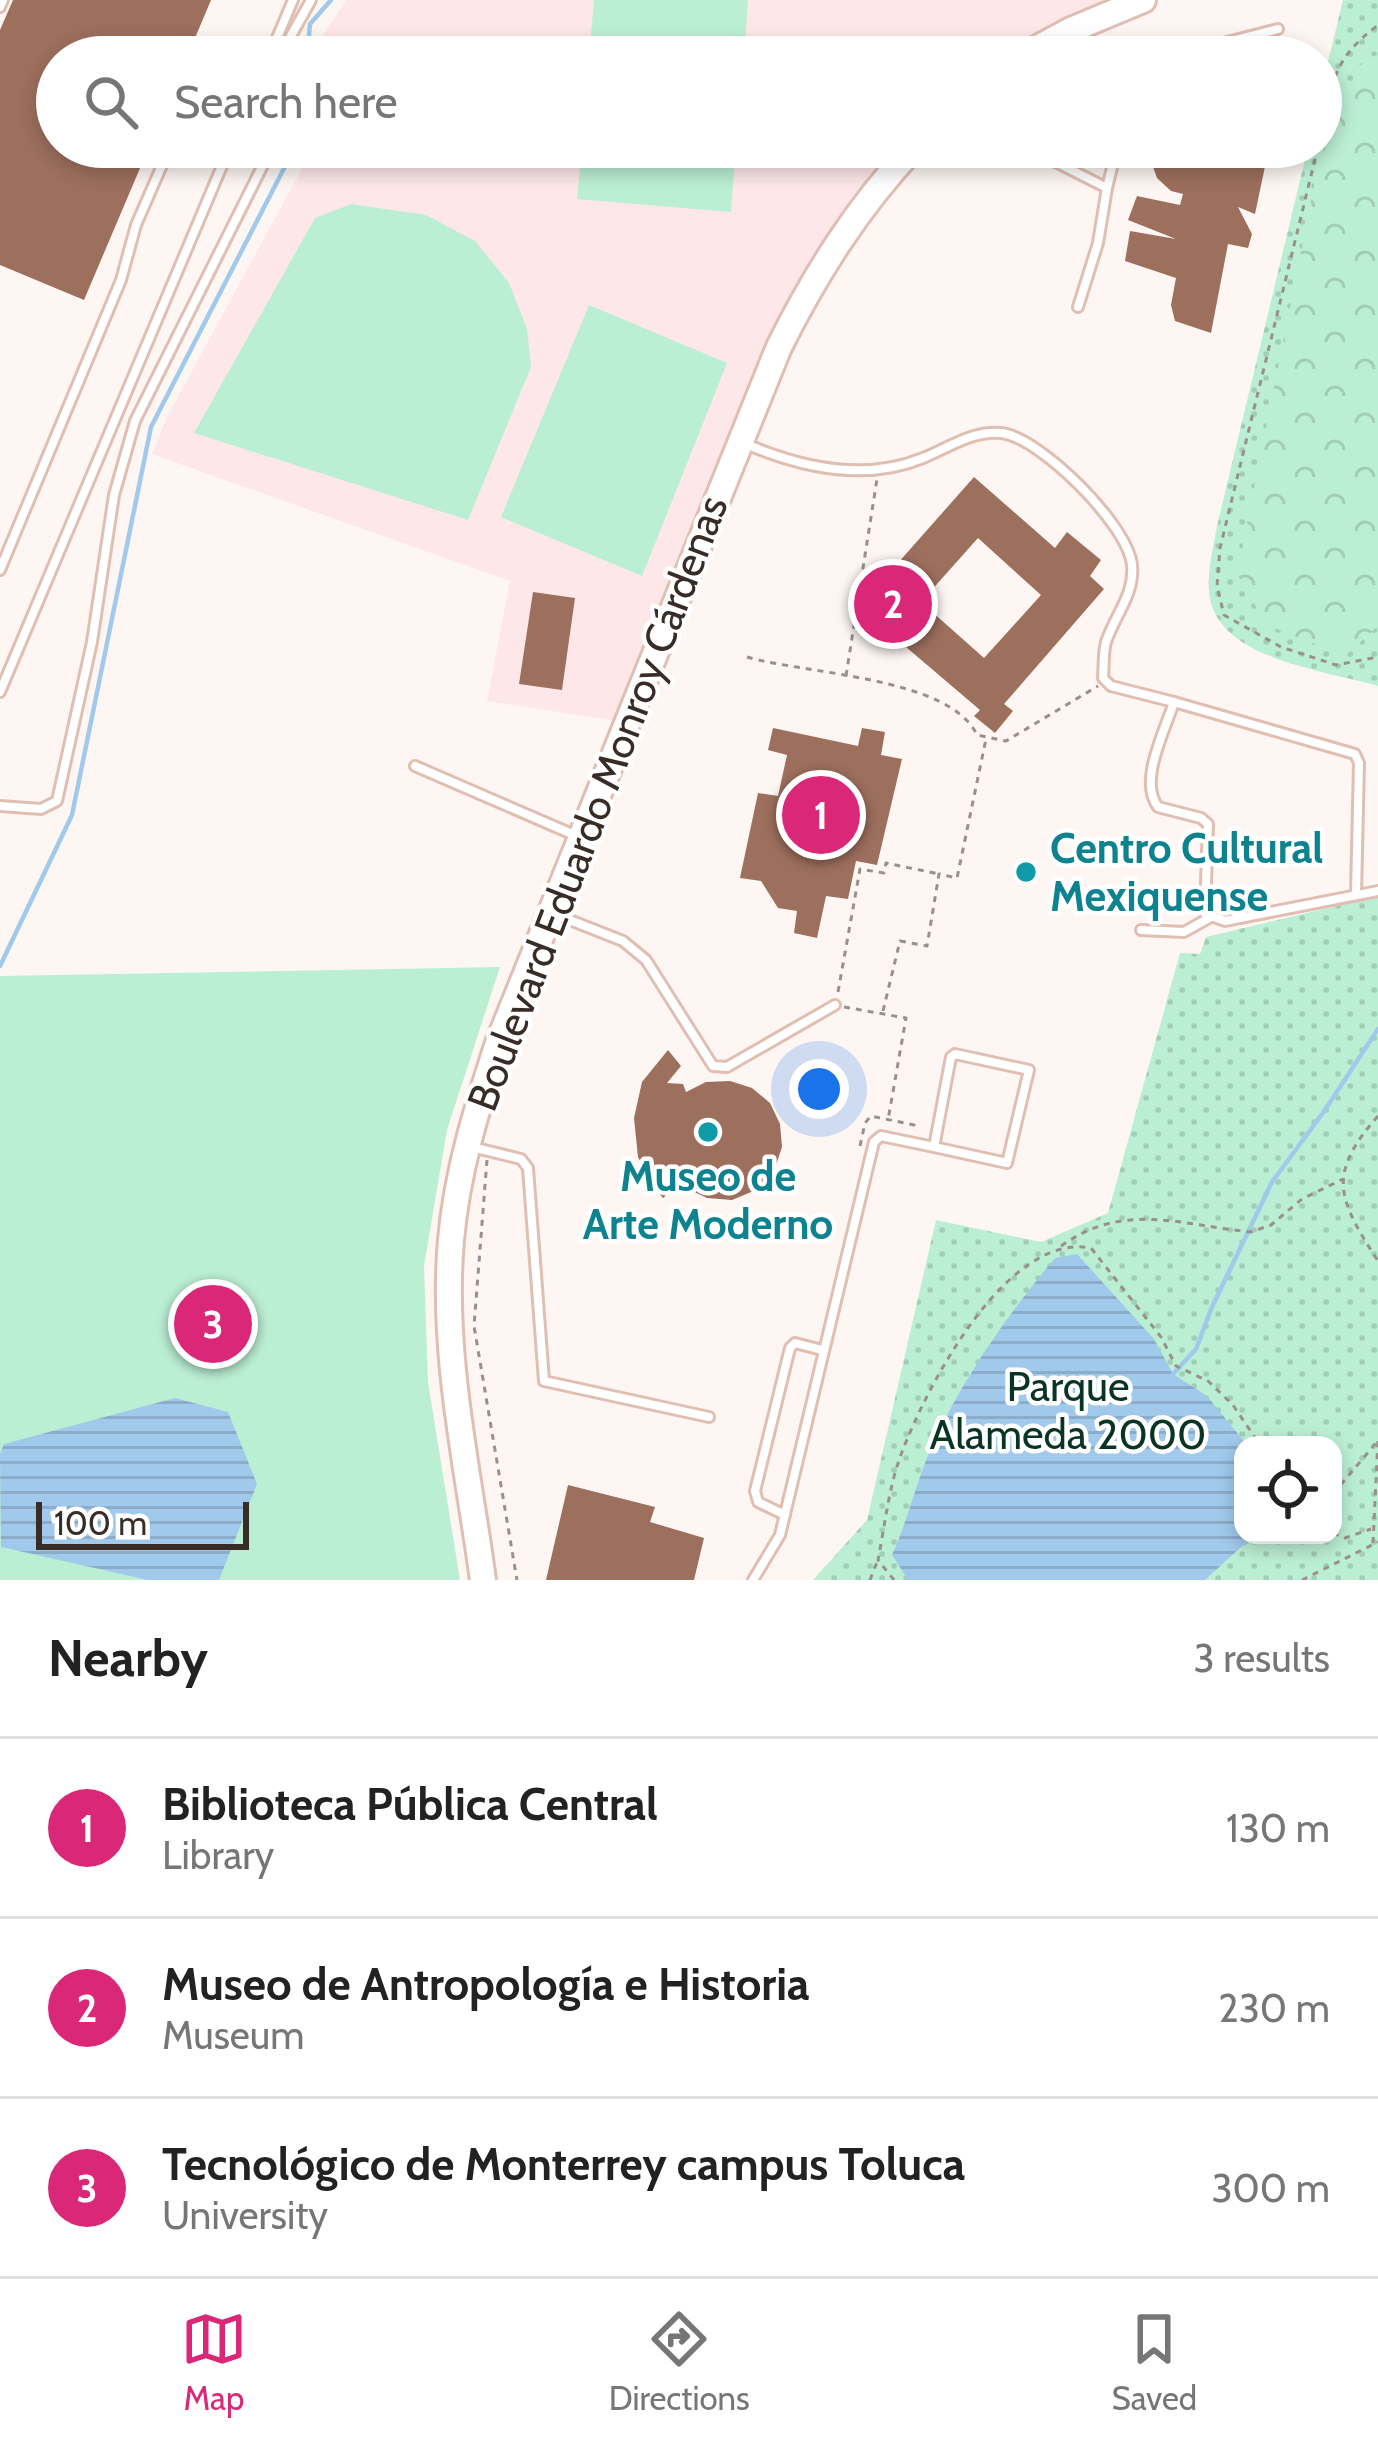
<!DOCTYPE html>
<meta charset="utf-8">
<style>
:root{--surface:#fff;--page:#f6f6f6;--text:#222;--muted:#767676;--line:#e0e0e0;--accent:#db2777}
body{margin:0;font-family:Cabin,sans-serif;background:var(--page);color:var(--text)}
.controls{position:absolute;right:36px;bottom:36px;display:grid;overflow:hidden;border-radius:24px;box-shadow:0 6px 18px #0003}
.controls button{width:108px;height:108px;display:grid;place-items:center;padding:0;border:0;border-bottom:3px solid var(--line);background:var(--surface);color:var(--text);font:60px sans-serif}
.scale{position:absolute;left:36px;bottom:30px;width:213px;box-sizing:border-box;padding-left:12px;border:6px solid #382c27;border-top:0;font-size:33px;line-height:42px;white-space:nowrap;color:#382c27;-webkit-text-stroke:9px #fff;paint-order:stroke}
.you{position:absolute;left:819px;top:1089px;width:42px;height:42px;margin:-30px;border:9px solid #fff;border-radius:50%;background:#1a73e8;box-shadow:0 0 0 18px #1a73e833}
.badge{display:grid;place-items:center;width:78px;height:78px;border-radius:50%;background:var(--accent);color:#fff;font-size:39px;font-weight:700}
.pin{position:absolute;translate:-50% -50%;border:6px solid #fff;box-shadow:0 3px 12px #0006}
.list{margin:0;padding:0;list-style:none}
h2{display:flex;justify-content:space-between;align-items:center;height:156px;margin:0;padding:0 48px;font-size:51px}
h2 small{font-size:39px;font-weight:400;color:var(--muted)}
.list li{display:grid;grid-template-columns:78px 1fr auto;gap:36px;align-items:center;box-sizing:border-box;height:180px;padding:0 48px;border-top:3px solid var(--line)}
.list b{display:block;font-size:45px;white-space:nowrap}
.list p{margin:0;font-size:39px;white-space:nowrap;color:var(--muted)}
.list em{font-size:39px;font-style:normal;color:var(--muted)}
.icon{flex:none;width:66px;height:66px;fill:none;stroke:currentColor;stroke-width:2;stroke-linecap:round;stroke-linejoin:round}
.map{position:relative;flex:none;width:1378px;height:1580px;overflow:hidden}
.search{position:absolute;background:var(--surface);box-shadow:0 6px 18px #0003;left:36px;right:36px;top:36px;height:132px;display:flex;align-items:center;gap:30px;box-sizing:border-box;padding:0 42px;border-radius:66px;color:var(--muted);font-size:45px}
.sheet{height:696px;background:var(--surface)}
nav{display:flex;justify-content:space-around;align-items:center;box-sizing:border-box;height:168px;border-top:3px solid var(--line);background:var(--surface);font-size:33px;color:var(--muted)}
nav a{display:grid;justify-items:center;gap:6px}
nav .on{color:var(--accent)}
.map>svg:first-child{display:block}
</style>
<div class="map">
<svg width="1378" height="1580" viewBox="0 0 1378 1580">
<defs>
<pattern id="green-dots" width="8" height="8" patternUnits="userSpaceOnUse" patternTransform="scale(3)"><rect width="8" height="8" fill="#bbefd4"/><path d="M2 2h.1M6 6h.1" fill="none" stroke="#a2cdb6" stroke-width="1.8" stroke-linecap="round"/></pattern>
<pattern id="forest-crowns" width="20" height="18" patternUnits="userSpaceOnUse" patternTransform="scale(3)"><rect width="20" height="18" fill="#bbefd4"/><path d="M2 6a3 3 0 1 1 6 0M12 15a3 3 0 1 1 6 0" fill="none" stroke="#a2cdb6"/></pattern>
<pattern id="water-rules" width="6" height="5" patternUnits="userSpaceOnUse" patternTransform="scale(3)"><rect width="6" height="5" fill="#a1c9eb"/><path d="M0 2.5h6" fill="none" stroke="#8badca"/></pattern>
</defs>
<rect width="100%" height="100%" fill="#fdf6f3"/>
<g fill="#fde7e9">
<polygon points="347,0 1128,0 1035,37 1006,57 314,57 315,46"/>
<polygon points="306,147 902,147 876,175 811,260 616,721 487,701 510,581 152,454 167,417 305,163"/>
</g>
<g fill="url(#green-dots)" fill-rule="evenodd">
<path d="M1343 0H1378V686C1330 672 1234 661 1213 609 1203 584 1213 551 1217 526L1308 147H1321V91Z"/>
<path d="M1378 896V1580H813L867 1520 936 1220 1041 1242 1108 1213 1180 953 1200 954 1206 937ZM1243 1445H1333V1535H1243Z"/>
</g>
<polygon fill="url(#forest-crowns)" points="1378,54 1378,626 1345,656 1267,625 1237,574 1318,166 1359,66"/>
<g fill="#bbefd4">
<polygon points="594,0 748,0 744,57 589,57"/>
<polygon points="411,147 519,147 517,168 410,153"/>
<polygon points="582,147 736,147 731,212 577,199"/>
<polygon points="351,204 426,215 475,241 509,283 527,329 531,367 468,520 194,433 315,218"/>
<polygon points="589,305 727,363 642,576 501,517"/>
<polygon points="500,967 447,1130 424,1266 428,1382 460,1580 0,1580 0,976"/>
</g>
<g fill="url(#water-rules)">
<path d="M1077 1254 1154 1339 1173 1374 1207 1396 1247 1445H1243V1535H1266L1241 1547 1205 1580H908L892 1555C909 1518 917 1477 935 1440 965 1375 1009 1313 1055 1258Z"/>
<polygon points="175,1398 228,1412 257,1484 219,1580 148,1580 1,1547 0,1454 4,1444"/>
</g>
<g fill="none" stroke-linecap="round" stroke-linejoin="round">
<g stroke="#a1c9eb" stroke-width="4.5">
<polyline points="307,57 310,24 331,0"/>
<polyline points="0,966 72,815 151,427 295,147"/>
<polyline points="1173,1374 1196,1349 1212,1307 1272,1182 1325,1110 1378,1029"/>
</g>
</g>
<g fill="#9d6f5d" fill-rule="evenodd">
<polygon points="13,0 211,0 187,57 57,57 57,147 149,147 84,300 0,265 0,30"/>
<polygon points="1146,147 1264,147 1267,157 1255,214 1238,207 1252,234 1248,248 1228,244 1211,333 1175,321 1171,305 1176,278 1125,261 1130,231 1176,239 1128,220 1137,196 1180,205 1183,194 1171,191 1157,178"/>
<path d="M974 477 1055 548 1067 532 1101 560 1090 576 1104 589 1004 704 1013 711 995 733 974 716 980 710 859 607ZM978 538 1041 595 984 658 921 602Z"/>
<polygon points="533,592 575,598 562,690 519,684"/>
<polygon points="773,728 858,746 862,728 885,732 881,755 902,759 877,865 856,861 848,899 826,896 817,938 794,933 797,911 778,908 761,881 740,878 758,793 778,796 787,755 768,750"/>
<polygon points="668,1050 681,1066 667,1083 683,1084 686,1092 706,1082 730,1081 752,1088 770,1103 780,1124 782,1147 774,1171 756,1190 732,1200 707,1198 684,1187 669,1170 669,1193 663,1198 655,1188 638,1157 634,1118 642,1082"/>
<polygon points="568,1485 655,1507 650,1522 704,1538 694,1580 546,1580"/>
</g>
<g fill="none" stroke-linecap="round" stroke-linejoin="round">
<g stroke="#e0bfb2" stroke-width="14">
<g id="lane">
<polyline points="0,7 3,0"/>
<polyline points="269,57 293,0"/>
<polyline points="288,57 291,36 311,0"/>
<polyline points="1169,57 1278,29"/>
<polyline points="1026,147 1107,188 1117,147"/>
<polyline points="1078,307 1098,243 1107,188"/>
<path d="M746 444C802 468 865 482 923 458 948 448 973 430 1001 433 1040 437 1128 525 1132 565 1135 594 1115 615 1106 642 1103 653 1104 666 1103 678L1111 686 1174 702C1165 731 1138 781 1158 807L1201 818 1208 824 1205 914 1225 921 1378 891"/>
<polyline points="0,570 121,280 136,225 170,147"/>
<polyline points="0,692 230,147"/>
<polyline points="1174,702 1355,754 1359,763 1356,895"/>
<polyline points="415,766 579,837"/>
<polyline points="0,806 41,809 57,801 92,642 114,495 135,421 272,147"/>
<polyline points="557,915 623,941 646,960 713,1066 727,1067 835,1005"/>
<polyline points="1141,930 1184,932 1209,918"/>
<polygon points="955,1054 1029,1070 1007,1163 934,1147 951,1057"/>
<polyline points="472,1147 521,1159 528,1168 544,1381 709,1417"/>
<polyline points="785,1515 758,1502 755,1491 790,1348 795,1343 822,1350"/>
<polyline points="753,1580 780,1535 874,1142 881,1136 934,1147"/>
</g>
</g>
<g stroke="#e0bfb2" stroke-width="30">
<g id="secondary">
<polyline points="1021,57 1071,30 1143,0"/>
<path d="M483 1580C468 1469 441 1353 451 1240 457 1171 477 1108 498 1043L779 347C816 273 857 208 914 147"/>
</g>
</g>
<g stroke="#99908c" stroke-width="3" stroke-dasharray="6 6" stroke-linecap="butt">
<path d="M1321 135C1334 80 1331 61 1378 25"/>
<polyline points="1318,147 1220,548 1217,586 1224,615 1281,647 1336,665 1378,657"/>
<path d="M747 657C805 674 950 677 977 735L1006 741 1098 686"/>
<polyline points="846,676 877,479"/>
<polyline points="838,992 860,869 884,873 886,863 939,874"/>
<polyline points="844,1007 906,1018 888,1120"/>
<polyline points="883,1011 900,941 927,946 939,874 957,878 986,739"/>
<path d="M1378 1116C1326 1175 1338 1199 1378 1261"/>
<polyline points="860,1146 865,1123 871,1116 914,1125 918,1130"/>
<polyline points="487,1160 474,1326 517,1580"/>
<path d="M1061 1246C1124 1201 1180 1225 1251 1232L1271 1225 1302 1199 1343 1179"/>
<polyline points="1333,1494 1376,1443"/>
<polyline points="1333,1533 1345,1538 1371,1529"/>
<polyline points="1373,1543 1378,1440"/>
<polyline points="870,1580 877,1562"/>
<path d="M894 1580 878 1560C885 1525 889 1485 902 1452 927 1386 1007 1232 1091 1248L1161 1337 1176 1366 1208 1381 1233 1405 1260 1445"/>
<polyline points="1302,1580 1378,1542"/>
</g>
<use href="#lane" stroke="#fff" stroke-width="8"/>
<use href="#secondary" stroke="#fff" stroke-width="24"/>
</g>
<g fill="#0f9aa8" stroke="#fff" stroke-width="4.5">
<circle cx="1026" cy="872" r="12"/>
<circle cx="708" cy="1132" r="12"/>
</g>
<g text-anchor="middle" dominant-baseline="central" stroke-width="9" stroke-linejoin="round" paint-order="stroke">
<g font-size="42" fill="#382c27" stroke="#fff">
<text transform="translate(597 803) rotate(-69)">Boulevard Eduardo Monroy Cárdenas</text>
</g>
<g font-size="42" font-weight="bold" fill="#0d838f" stroke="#fff" text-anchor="start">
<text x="1050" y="848">Centro Cultural<tspan x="1050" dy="48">Mexiquense</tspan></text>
<text x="708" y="1176" text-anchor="middle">Museo de<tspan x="708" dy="48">Arte Moderno</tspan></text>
</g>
<g font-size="42" fill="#083423" stroke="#fff">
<text x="1068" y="1386">Parque<tspan x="1068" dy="48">Alameda 2000</tspan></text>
</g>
</g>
</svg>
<div class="controls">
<button><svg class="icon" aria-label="locate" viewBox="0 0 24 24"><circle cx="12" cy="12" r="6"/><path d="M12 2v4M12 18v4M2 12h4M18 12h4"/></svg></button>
</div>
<div class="scale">100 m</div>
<div class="you"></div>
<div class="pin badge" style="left:821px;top:815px">1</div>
<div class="pin badge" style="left:893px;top:604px">2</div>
<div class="pin badge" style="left:213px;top:1324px">3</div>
<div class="search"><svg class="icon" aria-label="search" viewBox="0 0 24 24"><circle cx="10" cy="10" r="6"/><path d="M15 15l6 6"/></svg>Search here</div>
</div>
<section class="sheet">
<h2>Nearby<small>3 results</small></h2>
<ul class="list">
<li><span class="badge">1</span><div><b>Biblioteca Pública Central</b><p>Library</p></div><em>130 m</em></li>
<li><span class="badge">2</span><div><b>Museo de Antropología e Historia</b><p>Museum</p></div><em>230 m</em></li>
<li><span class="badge">3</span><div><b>Tecnológico de Monterrey campus Toluca</b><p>University</p></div><em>300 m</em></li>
</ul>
</section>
<nav>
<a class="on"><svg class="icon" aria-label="map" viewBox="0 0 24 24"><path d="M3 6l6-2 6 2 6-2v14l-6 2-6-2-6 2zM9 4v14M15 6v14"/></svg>Map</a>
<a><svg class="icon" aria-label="directions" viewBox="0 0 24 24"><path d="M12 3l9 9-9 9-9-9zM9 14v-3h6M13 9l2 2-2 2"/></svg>Directions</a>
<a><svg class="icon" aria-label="saved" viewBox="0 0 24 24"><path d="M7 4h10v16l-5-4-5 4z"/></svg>Saved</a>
</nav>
